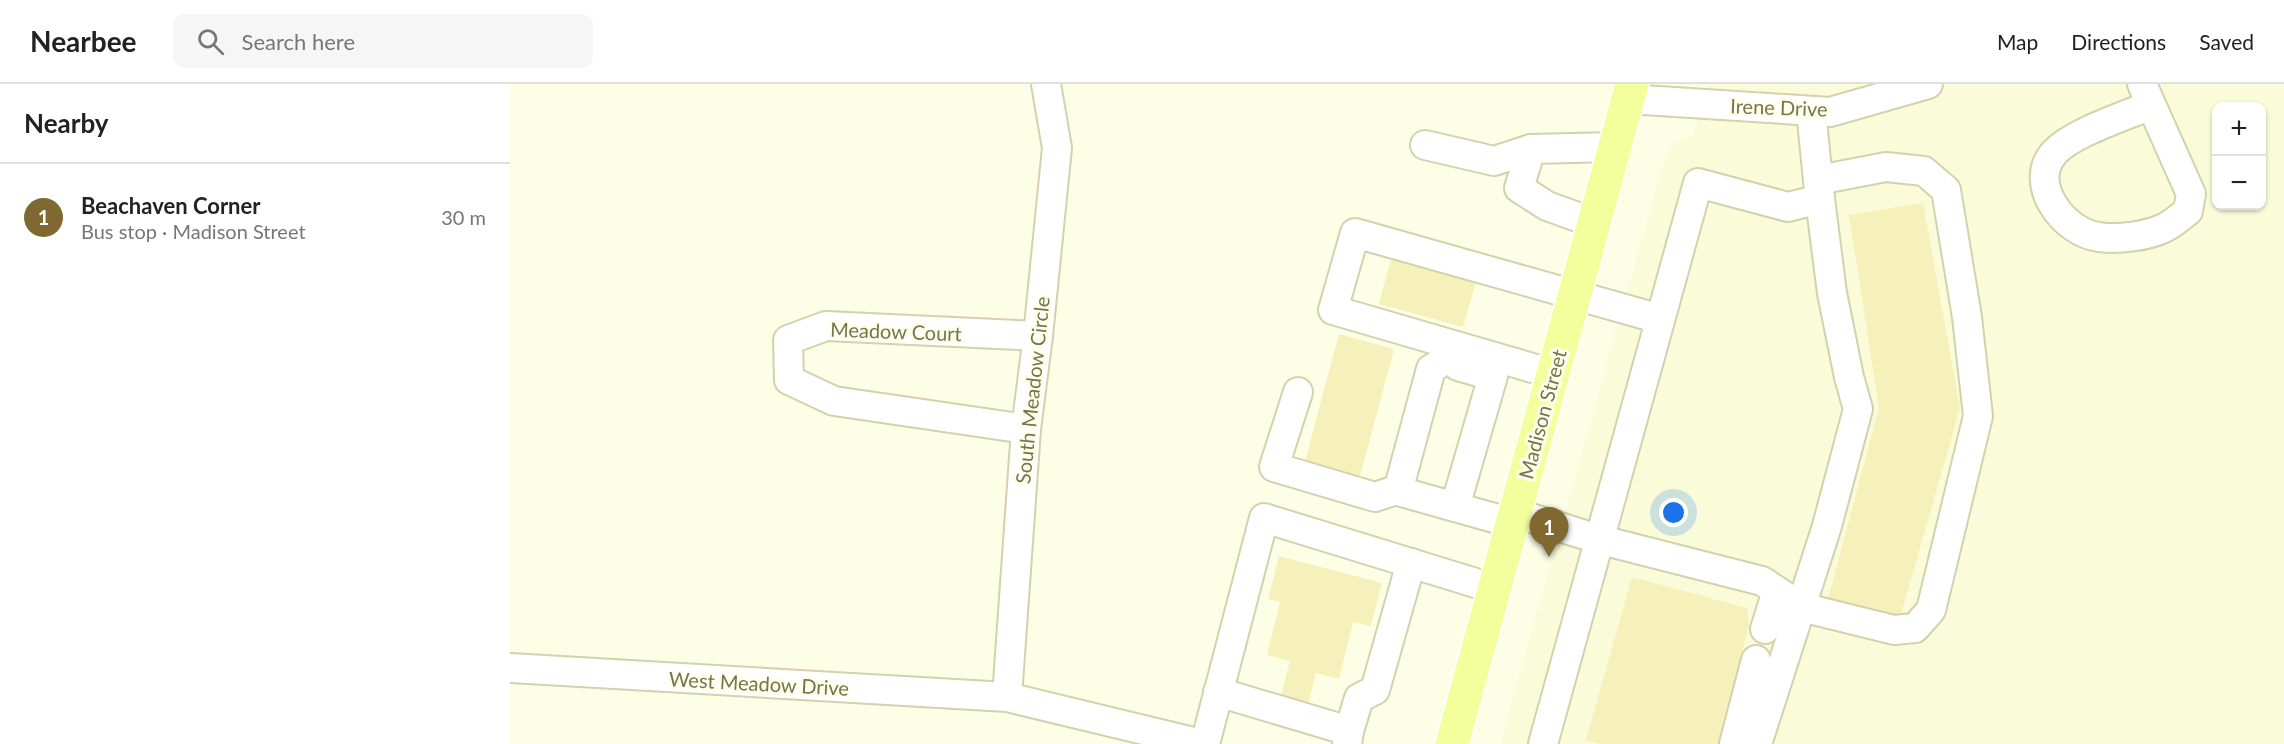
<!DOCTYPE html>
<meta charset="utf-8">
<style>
:root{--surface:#fff;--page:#f6f6f6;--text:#222;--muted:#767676;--line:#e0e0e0;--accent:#806930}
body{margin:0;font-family:Lato,sans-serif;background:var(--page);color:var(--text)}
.controls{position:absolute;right:18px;top:18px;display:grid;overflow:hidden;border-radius:12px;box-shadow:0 2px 4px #0004}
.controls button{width:54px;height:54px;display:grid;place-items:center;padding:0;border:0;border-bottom:2px solid var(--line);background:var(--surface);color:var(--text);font:30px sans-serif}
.you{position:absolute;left:1164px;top:429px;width:21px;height:21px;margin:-15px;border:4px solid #fff;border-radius:50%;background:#1a73e8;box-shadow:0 0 0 9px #1a73e833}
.badge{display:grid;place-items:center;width:39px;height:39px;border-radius:50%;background:var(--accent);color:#fff;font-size:20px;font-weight:700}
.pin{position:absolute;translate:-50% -50px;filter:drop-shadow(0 2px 3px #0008)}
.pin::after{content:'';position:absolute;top:32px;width:21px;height:18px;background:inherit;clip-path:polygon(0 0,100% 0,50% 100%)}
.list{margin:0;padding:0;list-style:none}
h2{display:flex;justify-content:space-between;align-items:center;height:78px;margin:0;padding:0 24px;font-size:26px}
h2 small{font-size:20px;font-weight:400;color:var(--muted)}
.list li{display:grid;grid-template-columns:39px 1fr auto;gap:18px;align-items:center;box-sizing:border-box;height:108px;padding:0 24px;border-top:2px solid var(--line)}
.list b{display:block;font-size:22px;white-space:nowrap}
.list p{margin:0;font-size:20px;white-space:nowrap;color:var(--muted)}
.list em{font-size:20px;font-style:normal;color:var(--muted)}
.icon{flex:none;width:33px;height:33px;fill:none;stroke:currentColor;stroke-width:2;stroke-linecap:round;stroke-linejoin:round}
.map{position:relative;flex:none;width:1774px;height:660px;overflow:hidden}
header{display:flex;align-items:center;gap:36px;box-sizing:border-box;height:84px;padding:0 30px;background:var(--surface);border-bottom:2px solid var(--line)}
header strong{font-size:28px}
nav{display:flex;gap:33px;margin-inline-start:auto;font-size:21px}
.search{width:420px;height:54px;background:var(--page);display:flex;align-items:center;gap:15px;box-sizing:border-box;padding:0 21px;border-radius:12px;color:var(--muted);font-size:22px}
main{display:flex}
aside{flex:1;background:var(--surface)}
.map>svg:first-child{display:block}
</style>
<header>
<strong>Nearbee</strong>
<div class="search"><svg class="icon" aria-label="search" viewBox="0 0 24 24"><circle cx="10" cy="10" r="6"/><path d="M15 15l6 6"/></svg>Search here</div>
<nav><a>Map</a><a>Directions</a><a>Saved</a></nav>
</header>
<main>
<aside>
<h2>Nearby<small></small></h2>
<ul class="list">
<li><span class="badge">1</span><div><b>Beachaven Corner</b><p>Bus stop · Madison Street</p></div><em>30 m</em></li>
</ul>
</aside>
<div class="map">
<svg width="1774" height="660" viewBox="0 0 1774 660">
<rect width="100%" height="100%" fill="#fcfee6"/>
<path fill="#fafcd9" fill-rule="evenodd" d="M1197 0H1774V660H990L1155 73 1162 60 1172 54 1183 52ZM1706 22H1752V122H1706Z"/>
<g fill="#f6f0bb">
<polygon points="1413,119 1450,324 1390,534 1318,515 1369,324 1339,131"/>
<polygon points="883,168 968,191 953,243 869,220"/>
<polygon points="829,250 884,265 849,396 794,381"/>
<polygon points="769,472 872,499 861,542 843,538 829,595 806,589 798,621 770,615 780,577 757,571 770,518 758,515"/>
<polygon points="1122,493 1237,524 1239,541 1209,660 1089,660 1076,656"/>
</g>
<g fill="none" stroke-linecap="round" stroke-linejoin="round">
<g stroke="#d4d1ad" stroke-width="32">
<g id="minor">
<path d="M1632 0 1681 110 1678 127C1671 132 1664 139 1656 143 1639 152 1608 156 1589 153 1554 149 1517 100 1544 69 1562 49 1615 32 1641 21"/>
<polyline points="1118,15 1320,28 1418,0"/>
<polyline points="915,61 984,77 1021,65"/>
<polyline points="1084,139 1037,122 1009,104 1021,65 1104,63"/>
<polyline points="937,260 932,278 921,285 888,407 1002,439"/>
<polyline points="1043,290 823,226 845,149 1150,235"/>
<polyline points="788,308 764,383 865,413 889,405"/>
<polyline points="516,345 324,317 279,296 278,256 316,242 528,252"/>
<polyline points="945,423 983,292 948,282"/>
<polyline points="1005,429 1091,456 1252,497 1291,523 1317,442 1348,325 1339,293 1322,209 1310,115"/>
<polyline points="1255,545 1267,507"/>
<polyline points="0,584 497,613 692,660"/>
<polyline points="708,608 839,647 837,660"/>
<polyline points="497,613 516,345 528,252 547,64 536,0"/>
<polyline points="839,647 849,614 865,606 901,479"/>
<polyline points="695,660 754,434 985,505"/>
<polyline points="1033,660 1188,99 1278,123 1310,115 1308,96"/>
<polyline points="1224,660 1246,576"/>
<polyline points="1247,660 1291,523 1384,546 1405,544 1421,526 1468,332 1457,233 1436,106 1414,87 1376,83 1308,96 1301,27"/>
</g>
</g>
<g stroke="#fff" stroke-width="36">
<polyline id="major" points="942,660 1122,0"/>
</g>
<use href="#minor" stroke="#fff" stroke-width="28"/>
<use href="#major" stroke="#f3ff9c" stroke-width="33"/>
</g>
<g text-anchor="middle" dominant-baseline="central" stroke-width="6" stroke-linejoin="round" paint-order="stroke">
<g font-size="20" fill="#7a7348" stroke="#fdffee">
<text transform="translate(1269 23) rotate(2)">Irene Drive</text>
<text transform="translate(386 247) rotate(2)">Meadow Court</text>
<text transform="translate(522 306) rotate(-84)">South Meadow Circle</text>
<text transform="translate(1032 330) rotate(-75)">Madison Street</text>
<text transform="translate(249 599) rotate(3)">West Meadow Drive</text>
</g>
</g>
</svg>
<div class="controls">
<button>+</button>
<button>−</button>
</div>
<div class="you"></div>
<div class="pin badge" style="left:1039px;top:473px">1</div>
</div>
</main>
